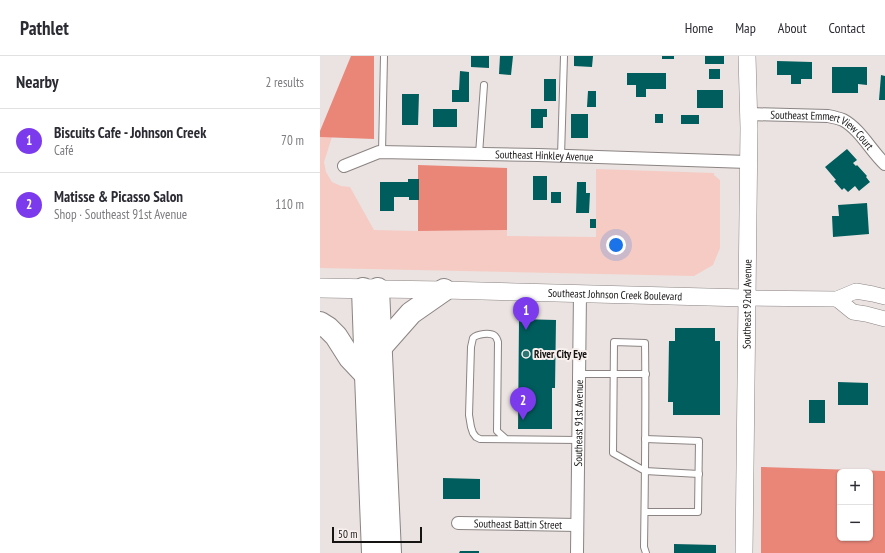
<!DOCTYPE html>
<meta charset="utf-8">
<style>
:root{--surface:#fff;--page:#f2f2f3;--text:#2b2b33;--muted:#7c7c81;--line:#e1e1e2;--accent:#7c3aed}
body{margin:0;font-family:"PT Sans Narrow",sans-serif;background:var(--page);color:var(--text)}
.controls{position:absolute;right:12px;bottom:12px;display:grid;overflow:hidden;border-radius:6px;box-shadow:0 1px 3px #0004}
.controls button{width:36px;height:36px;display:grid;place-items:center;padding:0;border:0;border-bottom:1px solid var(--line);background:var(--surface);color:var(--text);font:20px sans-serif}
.scale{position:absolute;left:12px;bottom:10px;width:90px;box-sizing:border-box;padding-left:4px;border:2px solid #161413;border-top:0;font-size:11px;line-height:14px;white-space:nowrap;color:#161413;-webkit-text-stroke:3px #f8f0ef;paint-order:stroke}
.you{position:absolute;left:296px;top:189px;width:14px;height:14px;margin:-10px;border:3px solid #fff;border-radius:50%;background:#1a73e8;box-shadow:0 0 0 6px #1a73e833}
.badge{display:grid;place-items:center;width:26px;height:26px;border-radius:50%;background:var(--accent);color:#fff;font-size:13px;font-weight:700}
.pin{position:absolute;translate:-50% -33px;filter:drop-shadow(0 1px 2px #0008)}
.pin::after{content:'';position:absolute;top:21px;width:14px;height:12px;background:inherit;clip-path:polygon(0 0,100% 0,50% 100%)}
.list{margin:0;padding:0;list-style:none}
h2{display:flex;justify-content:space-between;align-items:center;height:52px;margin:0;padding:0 16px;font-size:17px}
h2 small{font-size:13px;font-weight:400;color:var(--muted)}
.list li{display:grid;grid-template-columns:26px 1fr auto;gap:12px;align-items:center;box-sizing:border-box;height:64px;padding:0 16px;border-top:1px solid var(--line)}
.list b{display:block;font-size:15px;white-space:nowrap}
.list p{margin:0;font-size:13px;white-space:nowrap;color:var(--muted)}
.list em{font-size:13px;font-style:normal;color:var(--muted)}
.map{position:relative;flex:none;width:565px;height:497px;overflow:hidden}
header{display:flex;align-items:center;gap:24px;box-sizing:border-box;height:56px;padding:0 20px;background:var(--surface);border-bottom:1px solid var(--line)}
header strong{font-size:19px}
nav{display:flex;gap:22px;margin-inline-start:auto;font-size:14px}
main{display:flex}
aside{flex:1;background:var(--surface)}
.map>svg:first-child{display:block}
</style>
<header>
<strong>Pathlet</strong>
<nav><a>Home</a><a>Map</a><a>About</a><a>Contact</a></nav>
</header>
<main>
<aside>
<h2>Nearby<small>2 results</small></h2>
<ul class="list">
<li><span class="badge">1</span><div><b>Biscuits Cafe - Johnson Creek</b><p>Café</p></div><em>70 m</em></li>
<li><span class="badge">2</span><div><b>Matisse &amp; Picasso Salon</b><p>Shop · Southeast 91st Avenue</p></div><em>110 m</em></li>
</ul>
</aside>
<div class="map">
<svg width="565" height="497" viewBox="0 0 565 497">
<rect width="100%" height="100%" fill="#ebe3e1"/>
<polygon fill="#f6cbc4" points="0,81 12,81 4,106 6,116 12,126 21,130 30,131 54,174 98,175 187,174 187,180 276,181 276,113 394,117 394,119 400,124 400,192 393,209 374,220 0,212"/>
<g fill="#e98678" fill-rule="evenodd">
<polygon points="31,0 54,0 54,83 0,81 0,75"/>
<polygon points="98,109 187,112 187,174 98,175"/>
<path d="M441 411 565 415V497H441ZM520 416H550V482H520Z"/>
</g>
<g fill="#005d5d">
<polygon points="151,0 169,0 169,12 151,11"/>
<polygon points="180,0 193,0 191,19 179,18"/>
<polygon points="254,0 273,0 272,11 254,10"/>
<rect x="342" y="0" width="12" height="3"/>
<rect x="385" y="0" width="19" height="8"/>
<polygon points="457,5 492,6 492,23 481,23 481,28 471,28 471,19 457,19"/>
<polygon points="512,11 547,11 547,29 538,28 538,37 512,37"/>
<rect x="389" y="13" width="11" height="10"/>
<polygon points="140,15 149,16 149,46 132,46 132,34 139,34"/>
<polygon points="307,17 346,17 346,33 326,33 326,41 316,41 316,29 307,29"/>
<polygon points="561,19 565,20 565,44 559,44"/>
<rect x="224" y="23" width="12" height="22"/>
<rect x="377" y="34" width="26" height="18"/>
<polygon points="268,35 276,35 276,51 267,51"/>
<polygon points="82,38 99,38 98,69 82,69"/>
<rect x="113" y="53" width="24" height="18"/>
<polygon points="211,53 227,53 227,61 223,61 223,72 211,72"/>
<rect x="251" y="58" width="17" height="24"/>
<rect x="335" y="58" width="8" height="9"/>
<rect x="361" y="59" width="18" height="9"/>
<polygon points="527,93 537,104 533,107 536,110 537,109 547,120 546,121 550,126 539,135 535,130 528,136 524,132 522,134 514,125 516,124 505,111"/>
<rect x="213" y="120" width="14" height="24"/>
<polygon points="88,123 99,123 99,144 89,144 89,141 74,141 74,155 60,155 60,126 88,126"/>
<polygon points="257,126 266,126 266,137 270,137 269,157 256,157"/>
<rect x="231" y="136" width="10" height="11"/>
<polygon points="547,147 549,178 513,181 512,160 519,160 518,149"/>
<rect x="270" y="163" width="6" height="9"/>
<polygon points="199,263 236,264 235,332 232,332 232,373 198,373"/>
<polygon points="355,272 395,272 395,285 400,285 400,359 353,359 353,346 348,346 349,285 355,285"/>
<polygon points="518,326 548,327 548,349 518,349"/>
<rect x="489" y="344" width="16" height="23"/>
<polygon points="123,422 160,423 160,443 123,443"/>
<polygon points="354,488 396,489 396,497 354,497"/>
<polygon points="140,495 159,495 159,497 139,497"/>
</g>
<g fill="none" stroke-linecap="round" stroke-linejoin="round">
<g stroke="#8b8483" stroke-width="8">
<g id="service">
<polyline points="62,96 64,0"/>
<polyline points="159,98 164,29"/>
<polyline points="241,100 244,0"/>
<polyline points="259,318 326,318"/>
<path d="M186 383 177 375 178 286C177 283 177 282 175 280 170 276 157 278 153 282L151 291 149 359 151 371 153 377 156 381 160 383 258 384"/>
<polyline points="325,456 378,456 379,385 325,383"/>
<path d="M326 497 324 491C325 423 326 355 325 287L294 286 293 397 325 415 379 418"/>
</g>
</g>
<g stroke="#8b8483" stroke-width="14">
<g id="minor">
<path id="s1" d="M429 58 508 60C513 61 518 62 523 64 540 73 551 95 565 108"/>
<path id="s2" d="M24 110 59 96 218 99 428 106"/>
<path id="s3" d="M138 467 257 469"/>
<path id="s4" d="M257 497 260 237"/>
</g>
</g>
<g stroke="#8b8483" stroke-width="16">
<g id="tertiary">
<polyline points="426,242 517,243 536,235 553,238 565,241"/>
<polyline points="517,243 533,256 546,258 565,263"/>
</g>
</g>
<g stroke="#8b8483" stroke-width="18">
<g id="secondary">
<path id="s5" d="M58 233 124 234 426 242"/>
<path id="s6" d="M424 497 429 72 427 0"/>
</g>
</g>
<g stroke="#8b8483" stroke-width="20">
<polyline id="primary" points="0,232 58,233"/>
</g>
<g stroke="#8b8483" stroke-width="24">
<g id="motorway">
<polyline points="43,233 46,319 53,497"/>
<polyline points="58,233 70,497"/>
<polyline points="0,267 8,272 16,280 30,302 46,319"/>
<polyline points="61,291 91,257 124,234"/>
</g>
</g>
<use href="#service" stroke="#fff" stroke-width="6"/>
<use href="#minor" stroke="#fff" stroke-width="12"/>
<use href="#tertiary" stroke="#fff" stroke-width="15"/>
<use href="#secondary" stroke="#fff" stroke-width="17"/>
<use href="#primary" stroke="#fff" stroke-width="19"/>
<use href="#motorway" stroke="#fff" stroke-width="22"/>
</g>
<circle fill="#2b7574" stroke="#f8f0ef" stroke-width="1.5" cx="206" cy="298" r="4"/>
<g text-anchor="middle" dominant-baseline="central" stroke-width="4" stroke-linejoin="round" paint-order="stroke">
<g font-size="11" fill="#161413" stroke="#f8f0ef">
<text stroke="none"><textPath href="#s1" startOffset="78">Southeast Emmert View Court</textPath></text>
<text stroke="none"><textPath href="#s2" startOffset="203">Southeast Hinkley Avenue</textPath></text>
<text stroke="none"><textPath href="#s5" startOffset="237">Southeast Johnson Creek Boulevard</textPath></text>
<text stroke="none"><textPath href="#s6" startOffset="249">Southeast 92nd Avenue</textPath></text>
<text stroke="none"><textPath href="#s4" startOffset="130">Southeast 91st Avenue</textPath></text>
<text stroke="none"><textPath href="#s3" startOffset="60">Southeast Battin Street</textPath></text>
</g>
<g font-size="11" font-weight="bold" fill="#161413" stroke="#f8f0ef" text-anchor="start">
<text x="214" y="298">River City Eye</text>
</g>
</g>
</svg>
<div class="controls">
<button>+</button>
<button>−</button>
</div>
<div class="scale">50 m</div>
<div class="you"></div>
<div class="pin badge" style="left:206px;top:274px">1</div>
<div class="pin badge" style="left:203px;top:364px">2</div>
</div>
</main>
